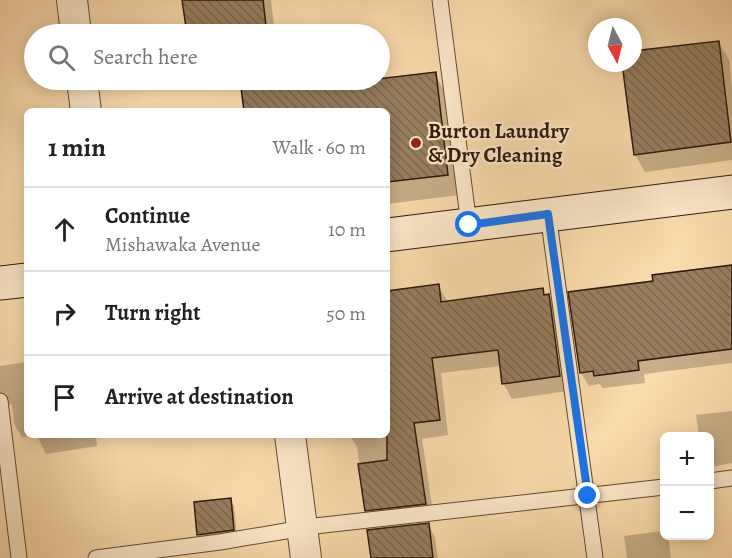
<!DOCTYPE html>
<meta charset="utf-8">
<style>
:root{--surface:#fff;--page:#f2f2f2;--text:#222;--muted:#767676;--line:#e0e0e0}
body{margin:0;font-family:Alegreya,serif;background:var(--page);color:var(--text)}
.controls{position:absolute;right:18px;bottom:18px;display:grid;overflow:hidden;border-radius:9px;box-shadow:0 3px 15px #0003}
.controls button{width:54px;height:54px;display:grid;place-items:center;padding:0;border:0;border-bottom:2px solid var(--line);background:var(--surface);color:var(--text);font:30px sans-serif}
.compass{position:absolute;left:588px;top:18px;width:54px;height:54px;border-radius:50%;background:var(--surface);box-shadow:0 3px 15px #0003;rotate:173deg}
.stop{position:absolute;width:18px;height:18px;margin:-14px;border:4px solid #1a73e8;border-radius:50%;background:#fff}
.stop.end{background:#1a73e8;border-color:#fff;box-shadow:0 2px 6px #0008}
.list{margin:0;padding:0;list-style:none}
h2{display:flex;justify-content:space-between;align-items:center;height:78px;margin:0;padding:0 24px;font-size:26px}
h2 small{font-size:20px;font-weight:400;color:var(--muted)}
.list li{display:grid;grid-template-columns:39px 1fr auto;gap:18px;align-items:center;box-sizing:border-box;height:84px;padding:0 24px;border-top:2px solid var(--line)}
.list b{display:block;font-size:22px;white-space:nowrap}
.list p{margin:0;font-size:20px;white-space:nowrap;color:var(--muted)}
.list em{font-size:20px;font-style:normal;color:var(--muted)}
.icon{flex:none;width:33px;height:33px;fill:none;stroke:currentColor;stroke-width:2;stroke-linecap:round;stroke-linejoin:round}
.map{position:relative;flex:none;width:732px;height:558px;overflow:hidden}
.search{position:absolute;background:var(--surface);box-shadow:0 3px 15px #0003;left:24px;top:24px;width:366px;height:66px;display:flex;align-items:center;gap:15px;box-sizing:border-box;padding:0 21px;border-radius:33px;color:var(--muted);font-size:22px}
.panel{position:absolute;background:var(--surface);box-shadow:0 3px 15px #0003;left:24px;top:108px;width:366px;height:330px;border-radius:9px}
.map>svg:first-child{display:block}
</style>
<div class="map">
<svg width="732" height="558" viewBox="0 0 732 558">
<defs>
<pattern id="building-back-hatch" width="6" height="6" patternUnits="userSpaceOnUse" patternTransform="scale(1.5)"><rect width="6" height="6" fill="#987e5f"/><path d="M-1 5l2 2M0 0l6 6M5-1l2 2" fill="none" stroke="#7c664d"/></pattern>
</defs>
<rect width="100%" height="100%" fill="#fadbac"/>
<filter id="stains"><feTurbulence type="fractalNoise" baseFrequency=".00333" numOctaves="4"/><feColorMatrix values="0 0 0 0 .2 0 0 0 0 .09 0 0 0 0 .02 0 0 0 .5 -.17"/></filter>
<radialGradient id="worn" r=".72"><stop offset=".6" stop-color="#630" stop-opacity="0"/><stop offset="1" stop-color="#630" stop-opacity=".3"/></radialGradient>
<g fill="#0003">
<polygon points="184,0 271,0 275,34 188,34"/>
<polygon points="719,43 729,60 732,88 732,160 645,172 635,155 624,63 633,63 633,52"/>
<polygon points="435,74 446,94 459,195 387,204 387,111 245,111 242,80 326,80 327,87"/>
<polygon points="732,266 732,363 644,374 645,383 603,388 600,384 589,386 581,373 654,283"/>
<polygon points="438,286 448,302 542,290 546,296 548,296 557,312 568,391 512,399 503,383 501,366 441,373 448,435 422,439 434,519 375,526 366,510 357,447 350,435 387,435 387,293"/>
<polygon points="27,362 27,435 96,435 97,446 46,454 37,436 22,437 14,424 12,405 7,404 0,408 0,366"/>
<polygon points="732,411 732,463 710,467 710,436 699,436 696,415"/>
<polygon points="230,499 234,506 237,536 203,541 199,535"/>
<polygon points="428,525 435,537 438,558 372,558"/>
<polygon points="663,531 669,542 671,558 627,558 624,536"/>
</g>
<g fill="url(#building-back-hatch)" stroke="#2d1a0c" stroke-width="1.5">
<polygon points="182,0 263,0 267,34 187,34"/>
<polygon points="719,41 731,142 634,155 622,63 633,63 633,51"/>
<polygon points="436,72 448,175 387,182 387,111 244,111 240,80 318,80 318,86"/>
<polygon points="732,265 732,349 638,361 639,370 594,376 593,371 580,373 568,292 653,281 652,275"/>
<polygon points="439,284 441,302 543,288 544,295 549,294 560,376 502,384 498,350 432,358 440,420 414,423 426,504 365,511 358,464 387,460 387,291"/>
<polygon points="231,498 234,530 197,535 194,502"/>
<polygon points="429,523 433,558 371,558 367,530"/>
</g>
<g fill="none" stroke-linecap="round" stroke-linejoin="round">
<g stroke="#604a34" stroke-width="17">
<g id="service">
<polyline points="440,0 469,225"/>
<polyline points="548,214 595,558"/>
<polyline points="0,401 19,558"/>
<polyline points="710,481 732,478"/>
<polyline points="96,558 220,542 315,526 664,487"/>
</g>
</g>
<g stroke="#604a34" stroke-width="32">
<g id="minor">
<polyline points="72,0 76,34"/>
<polyline points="82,80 86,111"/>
<polyline points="290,435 306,558"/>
</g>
</g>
<g stroke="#2d1a0c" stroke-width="35">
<g id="secondary">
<polyline points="387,235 732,192"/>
<polyline points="0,283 27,280"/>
</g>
</g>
<use href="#service" stroke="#fce8c9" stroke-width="15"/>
<use href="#minor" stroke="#fce8c9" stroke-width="30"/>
<use href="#secondary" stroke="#fce8c9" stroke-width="33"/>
</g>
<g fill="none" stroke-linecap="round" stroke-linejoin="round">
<polyline stroke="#1a73e8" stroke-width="8" points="469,225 548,214 588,496"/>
</g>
<circle fill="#8f2418" stroke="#fce8c9" stroke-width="2" cx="416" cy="143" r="6"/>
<g text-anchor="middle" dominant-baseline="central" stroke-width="4.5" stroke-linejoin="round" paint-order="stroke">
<g font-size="21" font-weight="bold" fill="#2d1a0c" stroke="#fce8c9" text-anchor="start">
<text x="428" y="131">Burton Laundry<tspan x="428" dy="24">&amp; Dry Cleaning</tspan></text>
</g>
</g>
<rect width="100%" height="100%" filter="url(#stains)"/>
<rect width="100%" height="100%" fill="url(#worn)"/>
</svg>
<div class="controls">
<button>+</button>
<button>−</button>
</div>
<svg class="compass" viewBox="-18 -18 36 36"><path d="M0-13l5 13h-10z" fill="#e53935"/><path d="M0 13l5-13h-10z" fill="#767676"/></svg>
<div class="stop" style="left:469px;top:225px"></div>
<div class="stop end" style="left:588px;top:496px"></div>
<div class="search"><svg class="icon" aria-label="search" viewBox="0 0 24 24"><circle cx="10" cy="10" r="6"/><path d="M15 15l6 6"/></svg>Search here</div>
<section class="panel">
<h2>1 min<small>Walk · 60 m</small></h2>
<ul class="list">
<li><svg class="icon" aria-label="ahead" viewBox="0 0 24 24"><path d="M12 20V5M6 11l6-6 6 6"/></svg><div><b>Continue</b><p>Mishawaka Avenue</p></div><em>10 m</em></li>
<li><svg class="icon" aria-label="right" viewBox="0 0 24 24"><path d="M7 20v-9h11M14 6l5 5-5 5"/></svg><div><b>Turn right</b></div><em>50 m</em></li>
<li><svg class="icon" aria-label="arrive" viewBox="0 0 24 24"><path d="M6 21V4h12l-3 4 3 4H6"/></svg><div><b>Arrive at destination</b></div></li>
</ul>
</section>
</div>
